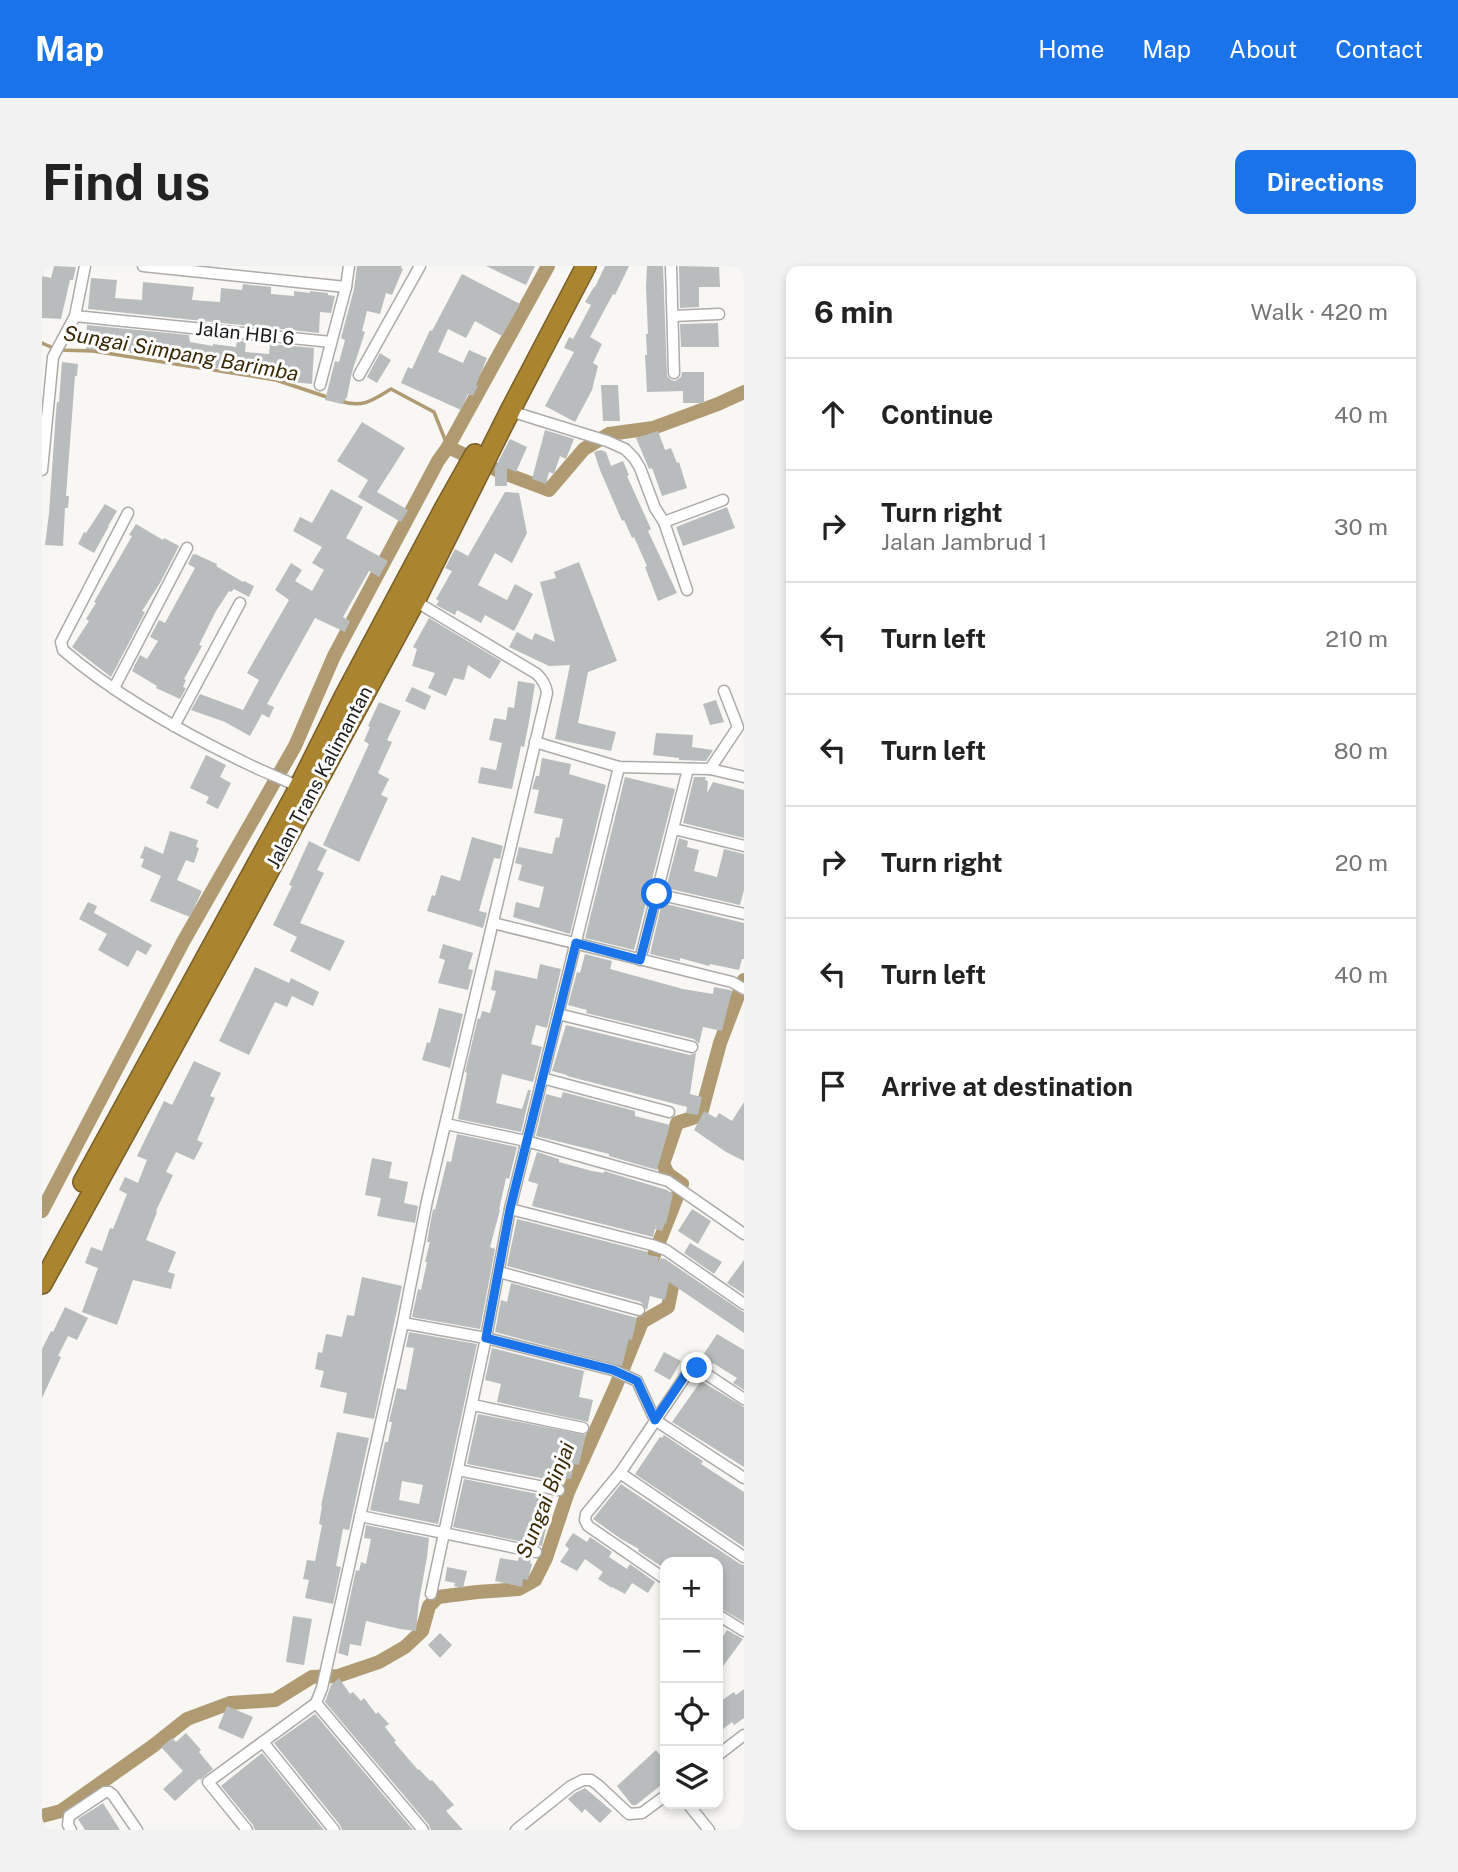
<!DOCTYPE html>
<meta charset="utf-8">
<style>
:root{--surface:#fff;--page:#f2f2f2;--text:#222;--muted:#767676;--line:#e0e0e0;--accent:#1a73e8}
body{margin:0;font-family:"Public Sans",sans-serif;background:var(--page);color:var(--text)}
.controls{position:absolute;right:21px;bottom:21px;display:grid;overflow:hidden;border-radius:14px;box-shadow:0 4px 10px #0003}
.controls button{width:63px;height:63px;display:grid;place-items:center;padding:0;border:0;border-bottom:2px solid var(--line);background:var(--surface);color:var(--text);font:35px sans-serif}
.stop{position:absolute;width:21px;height:21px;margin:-16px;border:5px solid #1a73e8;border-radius:50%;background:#fff}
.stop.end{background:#1a73e8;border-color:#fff;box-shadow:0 2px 7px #0008}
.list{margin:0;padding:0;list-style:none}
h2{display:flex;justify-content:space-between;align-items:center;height:91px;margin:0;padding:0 28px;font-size:30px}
h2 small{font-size:23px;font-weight:400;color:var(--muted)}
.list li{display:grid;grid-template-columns:46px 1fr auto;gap:21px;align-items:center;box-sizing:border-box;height:112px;padding:0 28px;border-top:2px solid var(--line)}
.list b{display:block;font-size:26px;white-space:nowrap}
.list p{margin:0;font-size:23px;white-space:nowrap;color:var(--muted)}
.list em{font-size:23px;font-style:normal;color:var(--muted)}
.icon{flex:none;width:38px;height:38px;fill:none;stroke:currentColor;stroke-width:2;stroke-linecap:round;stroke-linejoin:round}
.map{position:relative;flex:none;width:702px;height:1564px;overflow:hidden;border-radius:14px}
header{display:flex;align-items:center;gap:42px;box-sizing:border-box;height:98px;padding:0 35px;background:var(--accent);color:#fff}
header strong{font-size:33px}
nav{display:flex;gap:38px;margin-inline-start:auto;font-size:24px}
.intro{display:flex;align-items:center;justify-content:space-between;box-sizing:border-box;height:168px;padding:0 42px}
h1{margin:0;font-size:49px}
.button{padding:18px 32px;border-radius:14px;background:var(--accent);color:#fff;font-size:24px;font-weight:700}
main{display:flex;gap:42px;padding:0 42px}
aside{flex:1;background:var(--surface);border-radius:14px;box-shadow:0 4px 10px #0003}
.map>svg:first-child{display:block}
</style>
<header>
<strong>Map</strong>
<nav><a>Home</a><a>Map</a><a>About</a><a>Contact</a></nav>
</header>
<div class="intro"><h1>Find us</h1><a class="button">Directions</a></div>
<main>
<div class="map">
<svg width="702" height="1564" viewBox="0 0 702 1564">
<rect width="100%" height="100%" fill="#f8f7f3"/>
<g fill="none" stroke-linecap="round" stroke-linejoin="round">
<g stroke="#b09a71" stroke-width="3.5">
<polyline points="0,77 16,84 51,85 234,114 288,132"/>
<path d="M298 135C321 142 329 135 349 123L392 146 406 181"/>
</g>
<g stroke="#b09a71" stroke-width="14">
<polyline points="406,181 459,206 507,224 542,183 567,168 611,162 676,138 702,126"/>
<polyline points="0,945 141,676 253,480 292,390 396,195 406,181 506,0"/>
<polyline points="0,1550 19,1545 111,1480 145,1453 188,1437 233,1434 270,1411 296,1410 337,1396 363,1381 380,1365 387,1340 396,1331 435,1326 477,1323 493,1314 504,1292 526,1226 573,1122 600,1056 626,1041 630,1021 609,1007 608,999 640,918 626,908 621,898 635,857 653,851 660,844 678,777 702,714"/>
</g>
</g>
<g fill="#b8bcbd" fill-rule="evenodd">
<polygon points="12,0 34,1 31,14 28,14 19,53 0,52 0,10 9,12"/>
<polygon points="315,0 360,0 359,2 361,3 350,29 344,27 338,48 325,45 320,65 323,66 310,106 305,131 300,138 283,134 293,95 297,96 303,74 299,72 312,23"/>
<polygon points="444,0 493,0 484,19"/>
<polygon points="563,0 587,0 573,29 571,28 548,71 560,78 551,97 556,100 550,124 533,156 503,140 532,86 522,82 527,71 531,73 549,39 543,36 552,21 553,21"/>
<polygon points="605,0 621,0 625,110 629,114 633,115 639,111 640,106 662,106 662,137 641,137 641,125 605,126 603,89 605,89 604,68 606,68 604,21"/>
<polygon points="637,0 677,1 678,21 657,21 657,41 638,42"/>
<polygon points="420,8 478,38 460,70 433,55 424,72 406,63 396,86 421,97 427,84 445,92 434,119 436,120 431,130 426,128 419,144 359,117 366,101 370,103 388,64 390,65"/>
<polygon points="49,12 75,14 73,32 100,34 101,16 152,21 150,34 178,36 179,22 200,24 201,18 229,21 229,28 252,30 252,25 268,27 268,25 286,27 286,29 293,30 289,47 278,46 277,67 46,43"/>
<polygon points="676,57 677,81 639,81 638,58"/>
<polygon points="45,59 147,69 148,76 171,80 171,78 194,81 195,74 204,75 203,86 227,88 228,78 272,82 270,118 241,115 241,111 205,108 206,103 202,103 202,109 193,108 193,102 166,102 146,99 147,96 113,93 113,89 88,87 88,85 44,83"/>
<polygon points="338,87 349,94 335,117 325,111"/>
<polygon points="20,96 36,98 35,110 33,110 24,230 27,230 26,242 23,242 21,280 3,279 7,247 14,146 15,136 17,136"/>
<polygon points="559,119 576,119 578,155 561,155"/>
<polygon points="320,156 363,182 335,226 366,244 359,256 316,231 326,214 295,195"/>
<polygon points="503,164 532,173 524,193 518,190 512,208 507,206 504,218 490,213"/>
<polygon points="616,165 623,184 629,182 635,197 637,196 645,222 620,230 610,202 607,203 594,172"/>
<polygon points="468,173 485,181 474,206 465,202 465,220 453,220 453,202"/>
<polygon points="559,184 564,186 569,200 581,195 587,209 585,210 609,263 606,265 635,327 616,335 603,301 605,300 592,271 590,272 582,254 580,255 558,204 552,186"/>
<polygon points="289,223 321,241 304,272 346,295 337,311 327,305 301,351 308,355 303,366 273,352 225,438 232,441 227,452 220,448 208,470 183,456 149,444 158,428 201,444 217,414 205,407 247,334 233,324 249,297 260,304 253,315 270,325 282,304 270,297 280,281 251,265 258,251 270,257"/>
<polygon points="463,226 477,227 485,267 470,297 453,287 436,319 465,334 473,318 491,328 472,365 443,349 439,357 415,344 413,349 394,339 397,335 394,333 410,305 403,302 413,283 426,290"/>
<polygon points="63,238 75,245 66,260 67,260 52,287 36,278 42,266 44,267"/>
<polygon points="685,241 693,262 641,280 634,261"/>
<polygon points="94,258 121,274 122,272 137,280 118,317 100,345 103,346 69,411 30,381 47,355 44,353 54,337 52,336 90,270 87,269"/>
<polygon points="151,288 153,289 153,288 175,298 174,300 201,316 202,315 212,320 207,331 192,323 189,326 187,325 174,345 157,379 160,380 142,413 144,414 141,421 144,422 138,433 114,422 115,420 90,405 98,389 105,393 116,375 108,371 117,354 123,357 153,302 146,298"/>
<polygon points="537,296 575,395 546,406 536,457 574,466 569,485 513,473 528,399 507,400 467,381 475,366 490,374 493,367 513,376 498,316 514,312 512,306"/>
<polygon points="387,352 459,395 448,413 426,399 422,414 412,412 404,430 386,422 393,407 370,400 375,383 371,381"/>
<polygon points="476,415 493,418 487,456 482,481 479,480 470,523 436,517 439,501 454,504 460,477 447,474 452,452 464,454 466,441 472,442"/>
<polygon points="370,421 389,430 383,444 363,435"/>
<polygon points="674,434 682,456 668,459 661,438"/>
<polygon points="337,436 359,445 345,474 350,476 336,507 347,513 339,529 346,532 317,596 281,579 327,478 322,475 328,461 326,460"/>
<polygon points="614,467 651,469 650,481 671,484 664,495 637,494 637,492 611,489"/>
<polygon points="164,489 184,499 178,511 189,517 176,543 164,537 167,531 148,522"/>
<polygon points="500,492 529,498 527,508 564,519 528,668 471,651 474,636 497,642 502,621 476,614 480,599 473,597 477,581 510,588 514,571 517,572 521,553 492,547 497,524 490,523 494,510 497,510"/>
<polygon points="583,511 633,523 592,684 543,672"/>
<polygon points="652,511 664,511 663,514 666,515 665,527 671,516 702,524 702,572 641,557"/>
<polygon points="128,565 156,574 154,581 157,582 152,597 144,594 135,614 160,625 148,651 108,635 119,610 99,601 102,593 98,592 103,580 121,588"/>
<polygon points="430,571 461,580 458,593 452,592 437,645 445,647 441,662 385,645 390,629 393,630 399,609 418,615"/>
<polygon points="637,572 646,575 645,581 657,584 652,605 675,611 682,583 702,588 702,624 698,639 624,622"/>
<polygon points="267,575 285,584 275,604 282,607 258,657 303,675 288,705 248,685 255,671 231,659 250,620 247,619"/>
<polygon points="46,636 55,640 52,647 110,679 104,689 95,684 86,701 56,684 65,668 37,653"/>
<polygon points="620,637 702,657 702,693 700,693 697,704 668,698 667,700 638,692 638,695 608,688"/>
<polygon points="401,678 431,687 426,703 431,704 426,724 396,717 403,694 397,692"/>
<polygon points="543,688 570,695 568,703 641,723 671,728 672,721 688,724 690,725 680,765 661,761 657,778 652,773 544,747 545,744 526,739 535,706 538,707"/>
<polygon points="498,698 519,703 505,762 494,759 489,778 500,781 491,816 460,808 454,837 480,843 486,824 489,824 479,866 416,853 425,807 423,806 436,752 438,753 440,745 448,747 454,725 449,724 453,704 495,713"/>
<polygon points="213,701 247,717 249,712 277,726 271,740 250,730 245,741 233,736 207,789 177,775"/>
<polygon points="397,742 421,748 408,802 380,794 385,776 388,777"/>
<polygon points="524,759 648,789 654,787 648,828 660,831 656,849 644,847 645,841 525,810 525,809 510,805"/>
<polygon points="152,795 179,807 168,830 173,832 155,874 161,877 152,894 134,886 124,906 131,909 114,945 115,946 104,974 134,986 126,1006 133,1008 129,1023 91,1014 75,1059 40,1046 56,1002 43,997 49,981 60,985 68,962 71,963 85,928 77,924 83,911 96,917 105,894 95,890 122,835 130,839"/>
<polygon points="521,826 593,845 593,850 628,859 615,904 567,890 567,888 494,870 504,828 519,832"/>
<polygon points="702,836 702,895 684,886 652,864 662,845 674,852 677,847 690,855"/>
<polygon points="415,868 475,881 467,913 464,912 457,944 458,944 448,981 453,983 438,1063 370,1051 376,1023 379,1024 385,996 383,996 388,976 385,976 391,943 393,944 405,895 409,896"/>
<polygon points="495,886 517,893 517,896 550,905 562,907 562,905 625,924 631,928 624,958 623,957 620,965 613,963 611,971 490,940 496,918 486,915"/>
<polygon points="330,892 350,896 347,912 366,916 362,937 376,940 373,957 335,950 339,932 323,929"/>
<polygon points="650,943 669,955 656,978 636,965"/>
<polygon points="475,953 606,986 606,989 617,991 615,999 619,992 623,993 698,1044 702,1046 702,1067 627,1016 623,1034 608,1030 605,1044 599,1036 465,1000"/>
<polygon points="648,977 680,996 672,1008 642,987"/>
<polygon points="702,994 702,1028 685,1017"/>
<polygon points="320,1011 360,1020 332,1153 301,1147 305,1127 278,1121 282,1105 273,1103 276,1086 280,1087 284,1068 300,1071 305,1049 312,1050"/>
<polygon points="469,1017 595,1052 590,1074 587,1073 580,1100 453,1066 459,1034 465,1036"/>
<polygon points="23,1041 46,1052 35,1074 26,1070 16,1090 19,1091 0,1132 0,1083 9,1065 11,1066"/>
<path d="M367 1066 435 1078 396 1258 328 1244 343 1176H346L350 1156H347L355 1122 364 1124 372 1082 364 1081ZM360 1215 381 1219 377 1238 357 1234Z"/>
<polygon points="675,1068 702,1084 702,1124 691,1117 695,1112 671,1097 668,1101 657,1095"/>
<polygon points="450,1082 542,1105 537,1131 551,1134 546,1156 455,1136 459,1118 443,1114"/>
<polygon points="622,1086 639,1095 628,1114 612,1105"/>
<polygon points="659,1115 702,1141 702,1201 630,1156"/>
<polygon points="436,1148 544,1169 537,1199 532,1198 529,1213 515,1211 514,1215 425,1198"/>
<polygon points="295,1166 327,1172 307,1264 301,1263 294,1300 299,1301 291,1338 263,1332 267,1314 261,1313 265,1294 273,1295 280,1259 277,1258 280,1240 279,1240"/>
<polygon points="622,1169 661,1195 659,1198 702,1226 702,1281 593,1208 618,1171 620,1172"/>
<polygon points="422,1213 511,1231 500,1280 411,1261"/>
<polygon points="579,1218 698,1298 702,1299 702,1356 676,1341 676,1296 623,1296 623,1302 622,1302 596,1285 597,1283 579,1273 551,1253"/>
<polygon points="324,1259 387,1272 385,1291 377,1335 374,1365 358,1363 324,1355 319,1380 308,1378 306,1390 296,1387 314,1304 317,1305 319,1296 324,1298 329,1273 322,1272"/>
<polygon points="531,1267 545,1276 548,1271 570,1286 567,1291 585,1303 588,1298 613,1316 606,1327 590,1317 583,1328 570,1321 570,1322 556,1313 561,1306 543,1293 535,1305 518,1296 527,1283 523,1279"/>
<polygon points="477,1291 489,1293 488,1297 490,1298 486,1314 481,1313 480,1321 453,1315 458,1292 476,1295"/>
<polygon points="405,1301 425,1305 421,1322 412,1320 413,1317 403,1315"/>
<polygon points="251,1350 270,1353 262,1399 244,1396"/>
<polygon points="685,1364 701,1373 676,1407 676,1378"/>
<polygon points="398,1367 410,1379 398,1392 386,1379"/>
<polygon points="297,1412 308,1428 311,1426 319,1435 322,1432 334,1448 336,1446 347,1458 343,1461 354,1475 352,1476 376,1504 377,1503 388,1515 390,1514 412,1539 404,1545 421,1564 389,1564 387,1559 283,1436 289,1419"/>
<polygon points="702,1423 702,1452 692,1459 690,1456 676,1467 676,1437 692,1426 694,1429"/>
<polygon points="185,1440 211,1451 201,1473 176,1462"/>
<polygon points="273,1448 371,1564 300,1564 298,1559 232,1477"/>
<polygon points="144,1467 159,1484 157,1486 171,1503 158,1514 157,1513 133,1535 121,1523 141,1505 119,1481 130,1472 134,1476"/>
<polygon points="614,1484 623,1495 623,1516 594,1539 590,1539 575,1520"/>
<polygon points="220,1487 282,1564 213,1564 211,1559 179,1520"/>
<polygon points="543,1522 570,1545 558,1557 543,1543 540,1547 526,1533 533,1527"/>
<polygon points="61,1537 78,1564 43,1564 36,1553"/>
</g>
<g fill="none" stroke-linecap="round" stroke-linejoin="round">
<g stroke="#adaba8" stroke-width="13">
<g id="street">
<polyline points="101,0 304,21"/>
<polyline points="629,0 632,107"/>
<polyline points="33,50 289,76"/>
<polyline points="631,50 677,48"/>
<polyline points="317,109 378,0"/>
<polyline points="278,119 304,21 307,0"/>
<polyline points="468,145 565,175 583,183 592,192 598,202 613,242 622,256 645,324"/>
<polyline points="0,204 11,91 33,50 43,0"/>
<path d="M86 247 19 376 21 384C74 430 145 469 208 499 224 507 241 513 257 521"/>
<polyline points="622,256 681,234"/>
<polyline points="72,422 145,282"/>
<polyline points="132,460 198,337"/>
<polyline points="493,476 577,501 668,503 702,511"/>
<polyline points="668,503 696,461 682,425"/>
<polyline points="632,563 702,580"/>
<polyline points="615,628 702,648"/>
<polyline points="451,657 690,716 702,723"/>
<polyline points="598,694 646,503"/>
<polyline points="516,748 650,781"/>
<polyline points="500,812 627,846"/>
<polyline points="404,858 484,875 626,915 702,968"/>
<polyline points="468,943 610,979 624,984 702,1038"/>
<polyline points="457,1006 597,1044"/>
<polyline points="361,1057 444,1072 571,1104 595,1115 613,1154 702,1212"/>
<polyline points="431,1139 541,1162"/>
<polyline points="416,1204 517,1224"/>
<polyline points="578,1207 702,1291"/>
<polyline points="318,1250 494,1286"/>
<polyline points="623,1313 546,1260 543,1254 544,1248 578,1207 647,1105 655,1102 702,1133"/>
<polyline points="389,1328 444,1072 468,943 577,501"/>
<polyline points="676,1349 702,1365"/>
<polyline points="274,1437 381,1564"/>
<polyline points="221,1476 292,1564"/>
<polyline points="676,1489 702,1469"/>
<polyline points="646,1538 667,1564"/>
<polyline points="29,1564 26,1559 27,1550 63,1526 67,1526 71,1529 95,1564"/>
<path d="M205 1564 166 1516 274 1437 280 1422 361 1057 385 935 505 427C504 419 501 414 495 408L373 335"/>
<polyline points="474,1564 529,1520 541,1514 549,1514 556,1519 587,1548 600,1547 623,1530"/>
</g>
</g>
<g stroke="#795f28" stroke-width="22">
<g id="highway">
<polyline points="41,916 253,529 301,433 401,245 433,188"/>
<polyline points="0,1018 195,664 373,335 468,145 544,0"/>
</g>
</g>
<use href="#street" stroke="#fff" stroke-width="10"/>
<use href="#highway" stroke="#ab8430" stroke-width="19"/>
</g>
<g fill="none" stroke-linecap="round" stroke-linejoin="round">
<polyline stroke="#1a73e8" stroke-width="9" points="615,628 598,694 534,677 468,943 444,1072 571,1104 595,1115 613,1154 644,1108 647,1104 655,1102"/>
</g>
<g text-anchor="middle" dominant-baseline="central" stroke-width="6" stroke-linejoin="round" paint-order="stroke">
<g font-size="19" fill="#1b1a19" stroke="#fff">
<text transform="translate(203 67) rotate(6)">Jalan HBI 6</text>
<text transform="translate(277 511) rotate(-62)">Jalan Trans Kalimantan</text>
</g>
<g font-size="21" font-style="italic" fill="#392905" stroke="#fff">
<text transform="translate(139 87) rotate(10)">Sungai Simpang Barimba</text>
<text transform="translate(503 1234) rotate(-68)">Sungai Binjai</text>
</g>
</g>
</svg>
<div class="controls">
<button>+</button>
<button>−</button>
<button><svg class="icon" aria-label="locate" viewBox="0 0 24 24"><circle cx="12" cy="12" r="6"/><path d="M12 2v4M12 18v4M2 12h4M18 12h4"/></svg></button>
<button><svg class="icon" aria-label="layers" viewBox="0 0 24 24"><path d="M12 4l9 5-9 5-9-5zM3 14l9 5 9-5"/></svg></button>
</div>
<div class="stop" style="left:615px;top:628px"></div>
<div class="stop end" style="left:655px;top:1102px"></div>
</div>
<aside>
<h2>6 min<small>Walk · 420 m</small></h2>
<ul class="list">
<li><svg class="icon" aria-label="ahead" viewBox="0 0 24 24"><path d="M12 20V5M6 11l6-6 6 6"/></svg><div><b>Continue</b></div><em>40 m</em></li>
<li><svg class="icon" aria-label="right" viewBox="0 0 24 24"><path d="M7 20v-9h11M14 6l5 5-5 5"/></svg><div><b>Turn right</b><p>Jalan Jambrud 1</p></div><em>30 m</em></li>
<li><svg class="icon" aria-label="left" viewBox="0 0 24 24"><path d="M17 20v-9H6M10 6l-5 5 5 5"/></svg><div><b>Turn left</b></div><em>210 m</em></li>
<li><svg class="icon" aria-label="left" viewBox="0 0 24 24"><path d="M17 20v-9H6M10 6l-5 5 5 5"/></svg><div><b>Turn left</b></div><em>80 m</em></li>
<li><svg class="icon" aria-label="right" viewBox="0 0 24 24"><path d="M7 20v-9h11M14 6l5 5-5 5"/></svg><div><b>Turn right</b></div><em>20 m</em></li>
<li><svg class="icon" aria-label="left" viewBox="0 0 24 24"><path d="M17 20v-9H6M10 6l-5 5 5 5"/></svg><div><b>Turn left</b></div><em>40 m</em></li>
<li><svg class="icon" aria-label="arrive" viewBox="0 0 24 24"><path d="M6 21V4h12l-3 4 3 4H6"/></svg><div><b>Arrive at destination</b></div></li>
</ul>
</aside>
</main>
